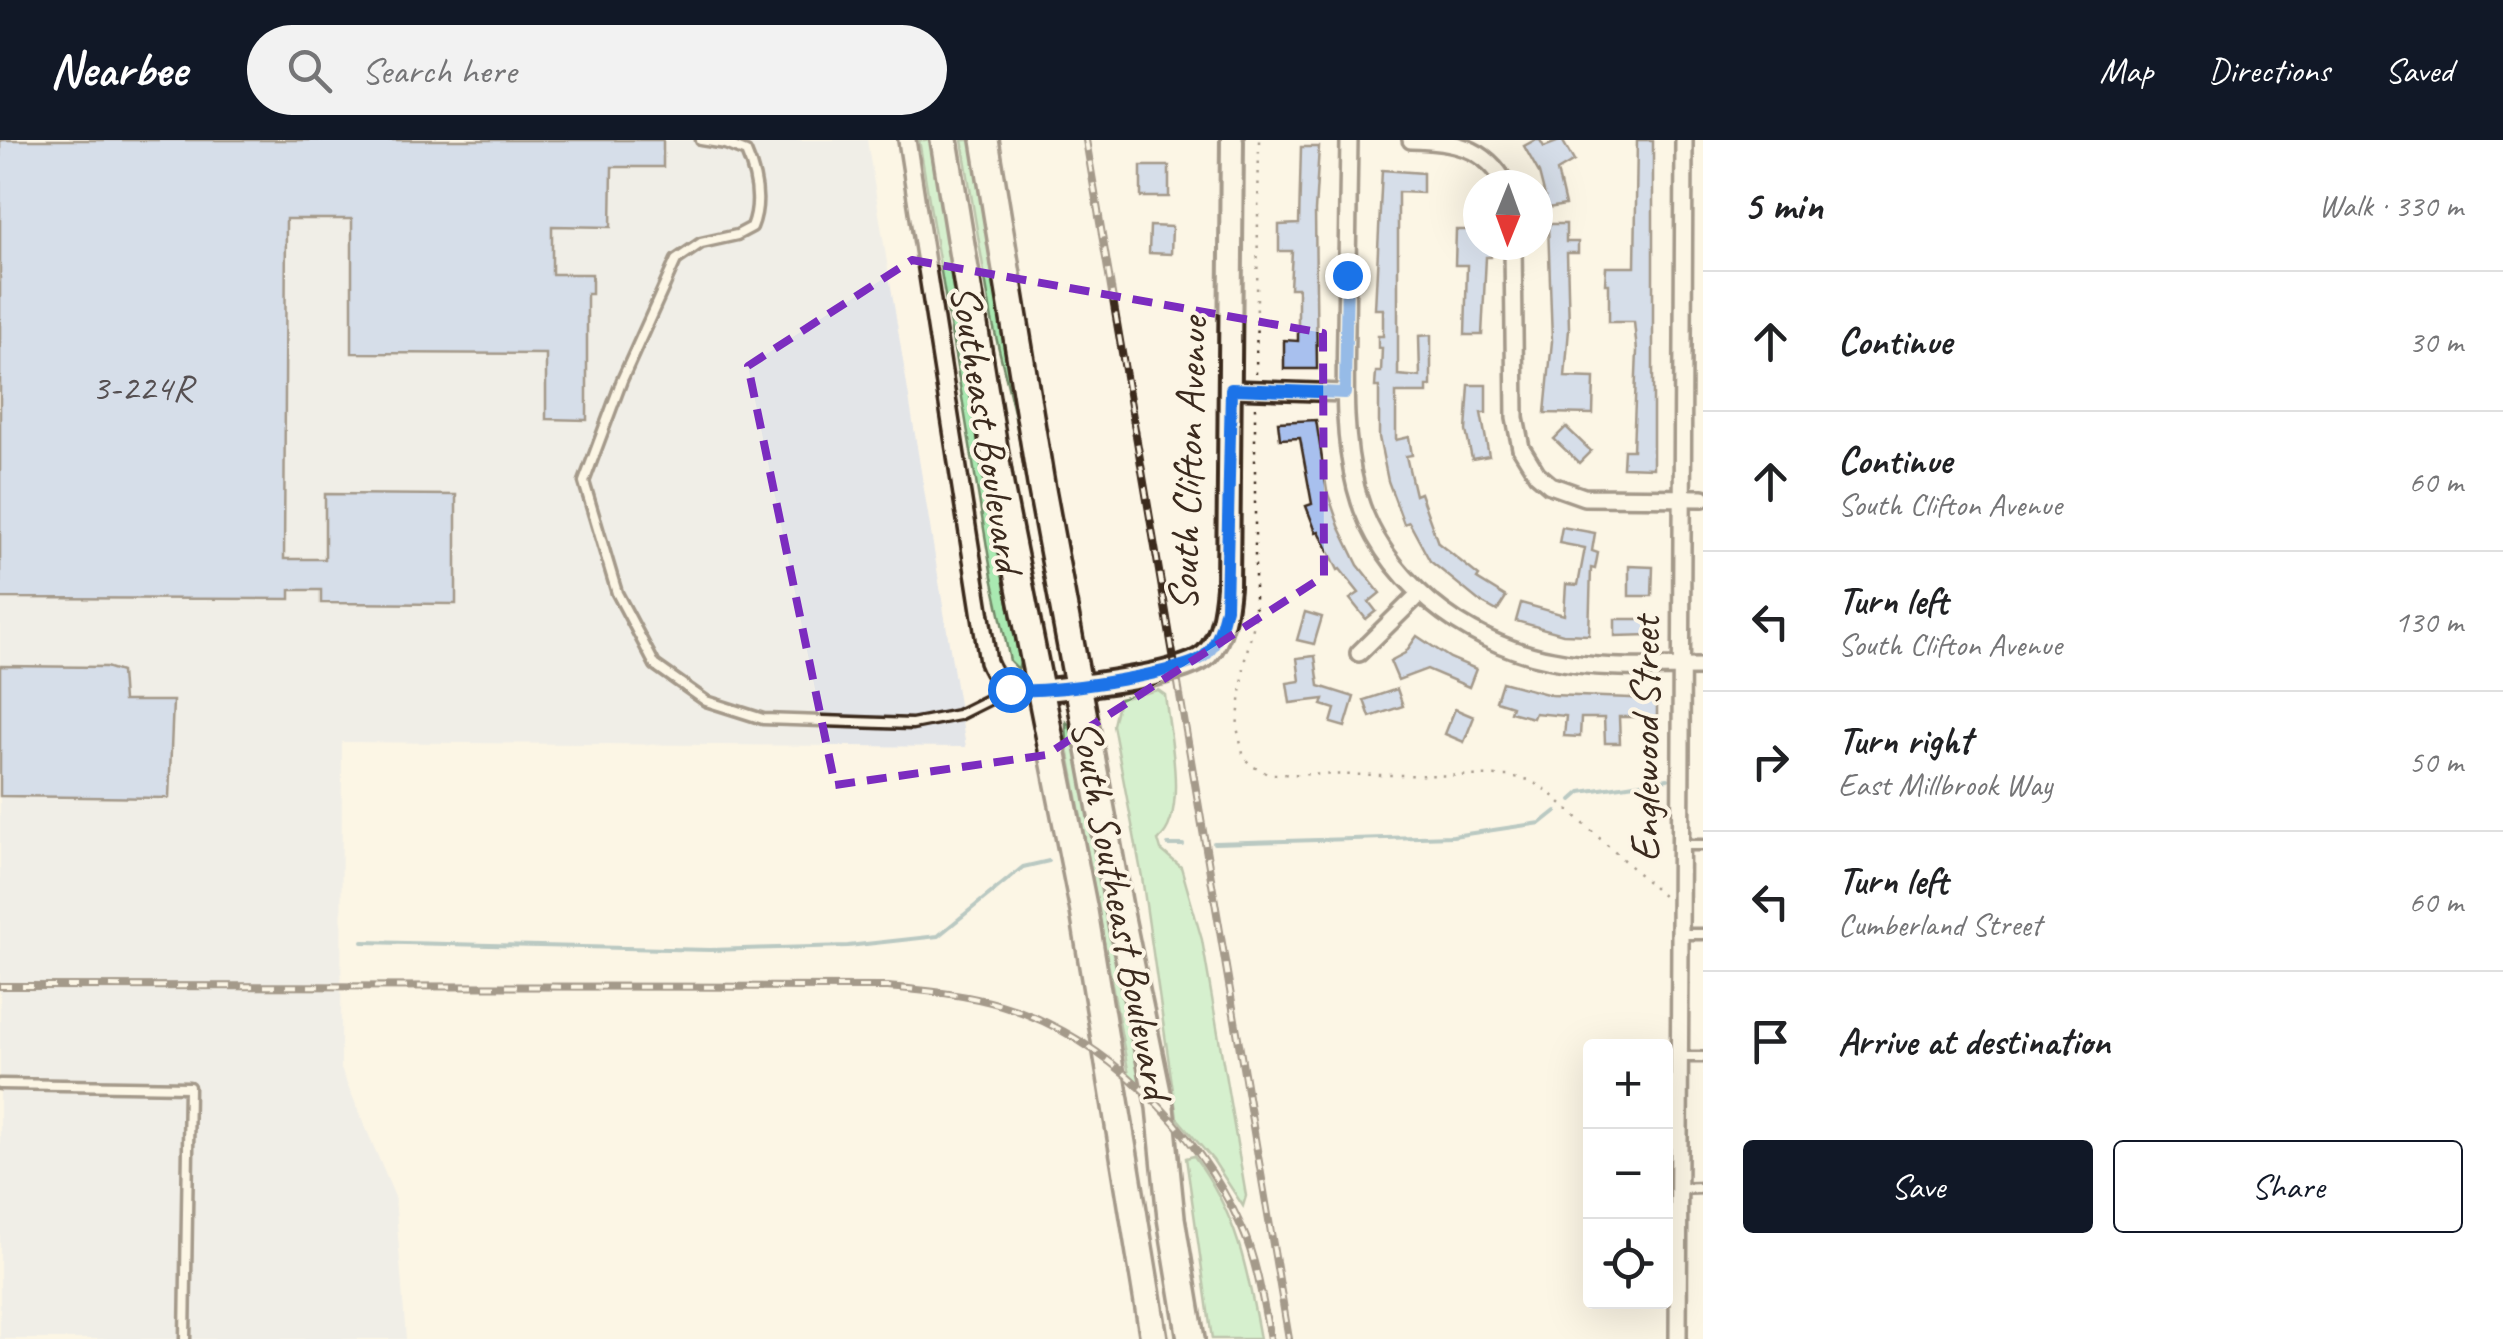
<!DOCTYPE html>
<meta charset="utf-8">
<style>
:root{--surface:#fff;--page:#f2f2f2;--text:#202124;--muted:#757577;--line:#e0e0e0;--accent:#111827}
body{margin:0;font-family:Caveat,sans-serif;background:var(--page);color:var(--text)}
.controls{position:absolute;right:30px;bottom:30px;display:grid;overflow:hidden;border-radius:10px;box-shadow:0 10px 40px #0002}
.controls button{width:90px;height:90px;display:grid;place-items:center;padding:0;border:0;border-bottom:2px solid var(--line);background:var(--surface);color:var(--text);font:50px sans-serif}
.compass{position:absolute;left:1463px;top:30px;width:90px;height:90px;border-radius:50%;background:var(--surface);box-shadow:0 10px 40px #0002;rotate:181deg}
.stop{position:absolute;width:30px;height:30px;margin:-22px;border:8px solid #1a73e8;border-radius:50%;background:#fff}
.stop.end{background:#1a73e8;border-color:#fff;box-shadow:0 2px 10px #0008}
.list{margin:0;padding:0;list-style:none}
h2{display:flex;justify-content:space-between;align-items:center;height:130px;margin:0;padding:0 40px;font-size:42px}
h2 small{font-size:32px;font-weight:400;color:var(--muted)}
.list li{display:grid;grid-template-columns:65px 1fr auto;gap:30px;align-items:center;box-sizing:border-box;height:140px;padding:0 40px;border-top:2px solid var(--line)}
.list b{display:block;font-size:38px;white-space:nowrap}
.list p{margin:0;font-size:32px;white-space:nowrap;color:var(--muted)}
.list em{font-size:32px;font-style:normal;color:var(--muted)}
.actions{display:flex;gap:20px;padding:30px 40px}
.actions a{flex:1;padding:22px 0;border:2px solid var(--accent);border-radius:10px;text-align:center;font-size:35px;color:var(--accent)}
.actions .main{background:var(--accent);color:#fff}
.icon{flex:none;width:55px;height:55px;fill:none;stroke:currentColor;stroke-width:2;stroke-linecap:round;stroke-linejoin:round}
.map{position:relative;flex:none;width:1703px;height:1199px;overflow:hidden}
header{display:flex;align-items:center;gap:60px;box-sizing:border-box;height:140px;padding:0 50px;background:var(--accent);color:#fff}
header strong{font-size:48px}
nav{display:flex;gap:55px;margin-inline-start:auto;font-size:35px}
.search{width:700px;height:90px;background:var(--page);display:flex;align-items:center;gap:25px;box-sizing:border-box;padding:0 35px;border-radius:55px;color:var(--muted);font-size:38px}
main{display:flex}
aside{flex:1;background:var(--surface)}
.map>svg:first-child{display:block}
</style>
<header>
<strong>Nearbee</strong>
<div class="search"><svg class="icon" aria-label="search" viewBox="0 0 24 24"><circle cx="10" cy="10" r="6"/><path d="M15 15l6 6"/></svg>Search here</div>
<nav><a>Map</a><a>Directions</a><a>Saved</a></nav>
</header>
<main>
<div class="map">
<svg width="1703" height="1199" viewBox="0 0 1703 1199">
<rect width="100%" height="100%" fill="#fcf5e5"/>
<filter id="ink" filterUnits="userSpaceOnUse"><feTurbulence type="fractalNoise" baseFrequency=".01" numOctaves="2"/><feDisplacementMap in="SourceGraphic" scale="20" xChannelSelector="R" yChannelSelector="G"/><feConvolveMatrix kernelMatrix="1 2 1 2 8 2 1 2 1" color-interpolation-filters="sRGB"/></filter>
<g filter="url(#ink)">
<polygon fill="#e3e5e8" points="0,0 867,0 966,607 342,602 341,929 395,1057 406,1199 0,1199"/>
<g fill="#a9e9b1" stroke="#728a68" stroke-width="2.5">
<polygon points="919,0 935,0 975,262 979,315 1020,523 1018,529 1010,521 992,437"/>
<polygon points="962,0 976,0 1060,489 1058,512 1014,272 992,180"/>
<path d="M1158 550 1165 555C1169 590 1189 676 1158 700L1161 710 1181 727 1202 800 1246 1056 1243 1066 1213 1020 1177 978 1142 737 1113 585 1119 559Z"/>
<polygon points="1066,582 1073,588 1147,949 1129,935 1067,603"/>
<path d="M1194 1016C1237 1074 1248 1131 1260 1199H1212L1186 1018Z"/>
</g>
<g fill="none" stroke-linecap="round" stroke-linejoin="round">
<g stroke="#6a9297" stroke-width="4">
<polyline points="1572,660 1581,652 1668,639"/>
<polyline points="1214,703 1453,696 1541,683 1556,671"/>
<polyline points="1168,705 1183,705"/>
<polyline points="363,802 710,810 848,806 938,796 1023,727 1049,721"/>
</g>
</g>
<g fill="#a8c0ee" stroke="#3b2a1e" stroke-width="2.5">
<polygon points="0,0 663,0 663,27 612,27 611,87 552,86 552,134 592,134 592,154 587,154 587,280 546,279 546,214 352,213 352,79 286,79 284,419 325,419 325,354 456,355 456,464 321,463 321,450 290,450 290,459 0,458"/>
<polygon points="1535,0 1540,0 1544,7 1562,0 1574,21 1557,31 1565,65 1548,68 1539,33 1524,6"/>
<polygon points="1637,0 1653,0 1653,328 1623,327 1624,310 1633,310 1637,211 1634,182 1609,182 1609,144 1605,144 1606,127 1635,127"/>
<polygon points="1301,7 1319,7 1315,71 1317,229 1284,229 1284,200 1298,201 1298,148 1290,148 1292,111 1279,111 1279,85 1299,84"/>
<rect x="1141" y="26" width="28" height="31"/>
<polygon points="1382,30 1423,33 1423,53 1398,52 1398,235 1420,237 1419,196 1431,195 1431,246 1427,246 1427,253 1396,253 1396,300 1409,297 1412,315 1406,316 1415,355 1420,353 1438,403 1479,436 1477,439 1506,457 1497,471 1479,461 1430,421 1409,382 1404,384 1388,341 1379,297 1379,247 1375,247 1376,232 1381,232 1382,208 1378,208 1378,196 1383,196 1383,169 1375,169"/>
<polygon points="1548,84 1566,84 1566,102 1578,102 1578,113 1567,113 1569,189 1565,237 1594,238 1593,274 1545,273 1552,201"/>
<polygon points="1150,86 1172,87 1171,114 1149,113"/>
<polygon points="1456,90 1478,90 1478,105 1491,105 1491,117 1486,117 1482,195 1465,195 1467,125 1455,125"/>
<polygon points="1469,245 1486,245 1486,273 1481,273 1489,316 1472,319 1466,291"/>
<polygon points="1316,280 1327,351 1339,386 1358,425 1380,453 1369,462 1376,471 1366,479 1350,459 1359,453 1340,429 1338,430 1319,391 1316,392 1306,366 1312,364 1300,298 1280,299 1278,282"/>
<polygon points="1566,287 1591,311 1579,323 1554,299"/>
<polygon points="1562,387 1595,393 1592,411 1598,413 1595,429 1591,428 1589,495 1563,494 1516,481 1521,463 1564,475 1566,444 1578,445 1585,408 1559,403"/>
<polygon points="1629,426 1653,427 1652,456 1629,456"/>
<polygon points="1305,472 1322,477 1314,504 1297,500"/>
<polygon points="1615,479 1651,479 1651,495 1615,496"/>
<polygon points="1417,496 1450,518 1476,529 1469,547 1427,529 1398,540 1390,521 1405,513"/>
<polygon points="1315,516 1319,546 1354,557 1345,587 1331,583 1335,569 1322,565 1324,559 1290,563 1287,543 1300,541 1297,518"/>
<polygon points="0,526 106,527 121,532 123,561 173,561 169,658 0,656"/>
<polygon points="1502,542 1551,555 1657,559 1657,585 1647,585 1646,577 1619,577 1620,603 1605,603 1604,578 1581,578 1580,597 1564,596 1566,576 1535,573 1533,578 1510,572 1512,566 1496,561"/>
<polygon points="1397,549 1403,566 1370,577 1364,560"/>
<polygon points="1455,569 1474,577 1464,602 1445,594"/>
</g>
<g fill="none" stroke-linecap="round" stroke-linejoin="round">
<g stroke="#3b2a1e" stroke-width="15">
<g id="service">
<path d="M701 0 726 4 746 12C757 37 762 62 752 87L737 95 701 103 676 120 622 240 584 342 617 453 655 525 706 561 763 579 912 584 958 575 1010 549"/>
<polyline points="1679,705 1703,705"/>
<polyline points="1679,794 1703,794"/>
<polyline points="1679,917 1703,917"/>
<polyline points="0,944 189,947 185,1199"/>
<polyline points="1678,1049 1703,1048"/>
</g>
</g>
<g stroke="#3b2a1e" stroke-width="22">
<g id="minor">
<path d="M907 0 988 522C998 547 1013 552 1039 551"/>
<path d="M1349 0C1348 63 1347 127 1346 190 1345 243 1343 297 1356 348 1378 437 1465 504 1552 520 1601 530 1653 527 1703 527"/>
<path d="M1411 0C1451 1 1486 6 1506 45"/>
<polyline points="1513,105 1515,278 1521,308 1537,334 1550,345 1584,357 1703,358"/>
<polyline points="1231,249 1345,253"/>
<polyline points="1359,513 1420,453"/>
<polyline points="1678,1199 1684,0"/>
</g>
</g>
<g stroke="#3b2a1e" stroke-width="28">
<path id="tertiary" d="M1039 551C1073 547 1186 536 1207 514 1223 497 1226 469 1228 447L1232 0"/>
</g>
<g stroke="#3b2a1e" stroke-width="32">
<g id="primary">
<polyline points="944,0 1001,351 1084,771 1154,1199"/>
<polyline points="985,0 1041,344 1121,778 1160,967 1171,1078 1191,1199"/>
</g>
</g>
<g stroke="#3b2a1e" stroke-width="2.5" stroke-dasharray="2.5 8" stroke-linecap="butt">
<polyline points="1256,234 1259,0"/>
<polyline points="1255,267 1255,480 1245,519 1237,587 1244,618 1252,626 1268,634 1510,636 1529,640 1548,651 1666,759"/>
</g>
<use href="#service" stroke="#fcf5e5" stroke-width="8"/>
<use href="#minor" stroke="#fcf5e5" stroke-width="15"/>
<use href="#tertiary" stroke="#fcf5e5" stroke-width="20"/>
<use href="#primary" stroke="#fcf5e5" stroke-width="25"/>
<g stroke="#3b2a1e" stroke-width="8">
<g id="rail">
<polyline points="1086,0 1289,1199"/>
<path d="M0 846 888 847C927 851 964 854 1001 865 1107 897 1197 989 1242 1088 1257 1122 1263 1162 1270 1199"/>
</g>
</g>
<use href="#rail" stroke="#fcf5e5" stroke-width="4" stroke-dasharray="11" stroke-linecap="butt"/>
</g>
</g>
<g fill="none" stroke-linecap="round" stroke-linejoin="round" filter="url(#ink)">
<path stroke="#1a73e8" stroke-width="12" d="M1010 549C1038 556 1180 534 1203 517 1217 507 1222 485 1226 468L1231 249 1345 253 1347 135"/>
</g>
<path d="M0 0H1703V1199H0ZM912 120 1323 193 1324 436 1046 615 835 645 748 226Z" fill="#fcf5e5" fill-opacity=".55" fill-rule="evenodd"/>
<path fill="none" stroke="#7b2cbf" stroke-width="8" stroke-dasharray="20 12" stroke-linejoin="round" d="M912 120 1323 193 1324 436 1046 615 835 645 748 226Z"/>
<g text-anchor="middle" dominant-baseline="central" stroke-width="8" stroke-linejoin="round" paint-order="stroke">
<g font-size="38" fill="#565052">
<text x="142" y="247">3-224R</text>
</g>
<g font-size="42" fill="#3b2a1e" stroke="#fcf5e5">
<text transform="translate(987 288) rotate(81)">Southeast Boulevard</text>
<text transform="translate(1188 324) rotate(-88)">South Clifton Avenue</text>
<text transform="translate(1645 599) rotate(-90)">Englewood Street</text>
<text transform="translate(1121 769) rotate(79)">South Southeast Boulevard</text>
</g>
</g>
</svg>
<div class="controls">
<button>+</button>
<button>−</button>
<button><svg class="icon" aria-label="locate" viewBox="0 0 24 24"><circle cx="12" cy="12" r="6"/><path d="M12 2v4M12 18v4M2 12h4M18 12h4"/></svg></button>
</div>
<svg class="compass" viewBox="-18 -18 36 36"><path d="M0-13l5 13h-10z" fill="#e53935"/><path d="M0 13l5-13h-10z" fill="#757577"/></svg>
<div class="stop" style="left:1010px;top:549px"></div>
<div class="stop end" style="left:1347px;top:135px"></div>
</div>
<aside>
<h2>5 min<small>Walk · 330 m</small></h2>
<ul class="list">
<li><svg class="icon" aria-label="ahead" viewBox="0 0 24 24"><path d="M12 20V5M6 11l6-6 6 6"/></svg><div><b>Continue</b></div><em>30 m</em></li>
<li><svg class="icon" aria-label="ahead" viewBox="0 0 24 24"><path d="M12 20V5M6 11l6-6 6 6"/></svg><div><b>Continue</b><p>South Clifton Avenue</p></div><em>60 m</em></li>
<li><svg class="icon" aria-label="left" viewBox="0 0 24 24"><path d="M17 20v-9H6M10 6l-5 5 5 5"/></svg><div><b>Turn left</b><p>South Clifton Avenue</p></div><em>130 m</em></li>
<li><svg class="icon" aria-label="right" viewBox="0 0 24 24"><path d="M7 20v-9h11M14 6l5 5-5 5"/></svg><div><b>Turn right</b><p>East Millbrook Way</p></div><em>50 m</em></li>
<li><svg class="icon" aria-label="left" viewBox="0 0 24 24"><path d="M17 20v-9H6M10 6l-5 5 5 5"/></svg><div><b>Turn left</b><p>Cumberland Street</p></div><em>60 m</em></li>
<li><svg class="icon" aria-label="arrive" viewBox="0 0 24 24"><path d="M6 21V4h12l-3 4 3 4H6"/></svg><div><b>Arrive at destination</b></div></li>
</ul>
<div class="actions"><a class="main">Save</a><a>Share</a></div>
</aside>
</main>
